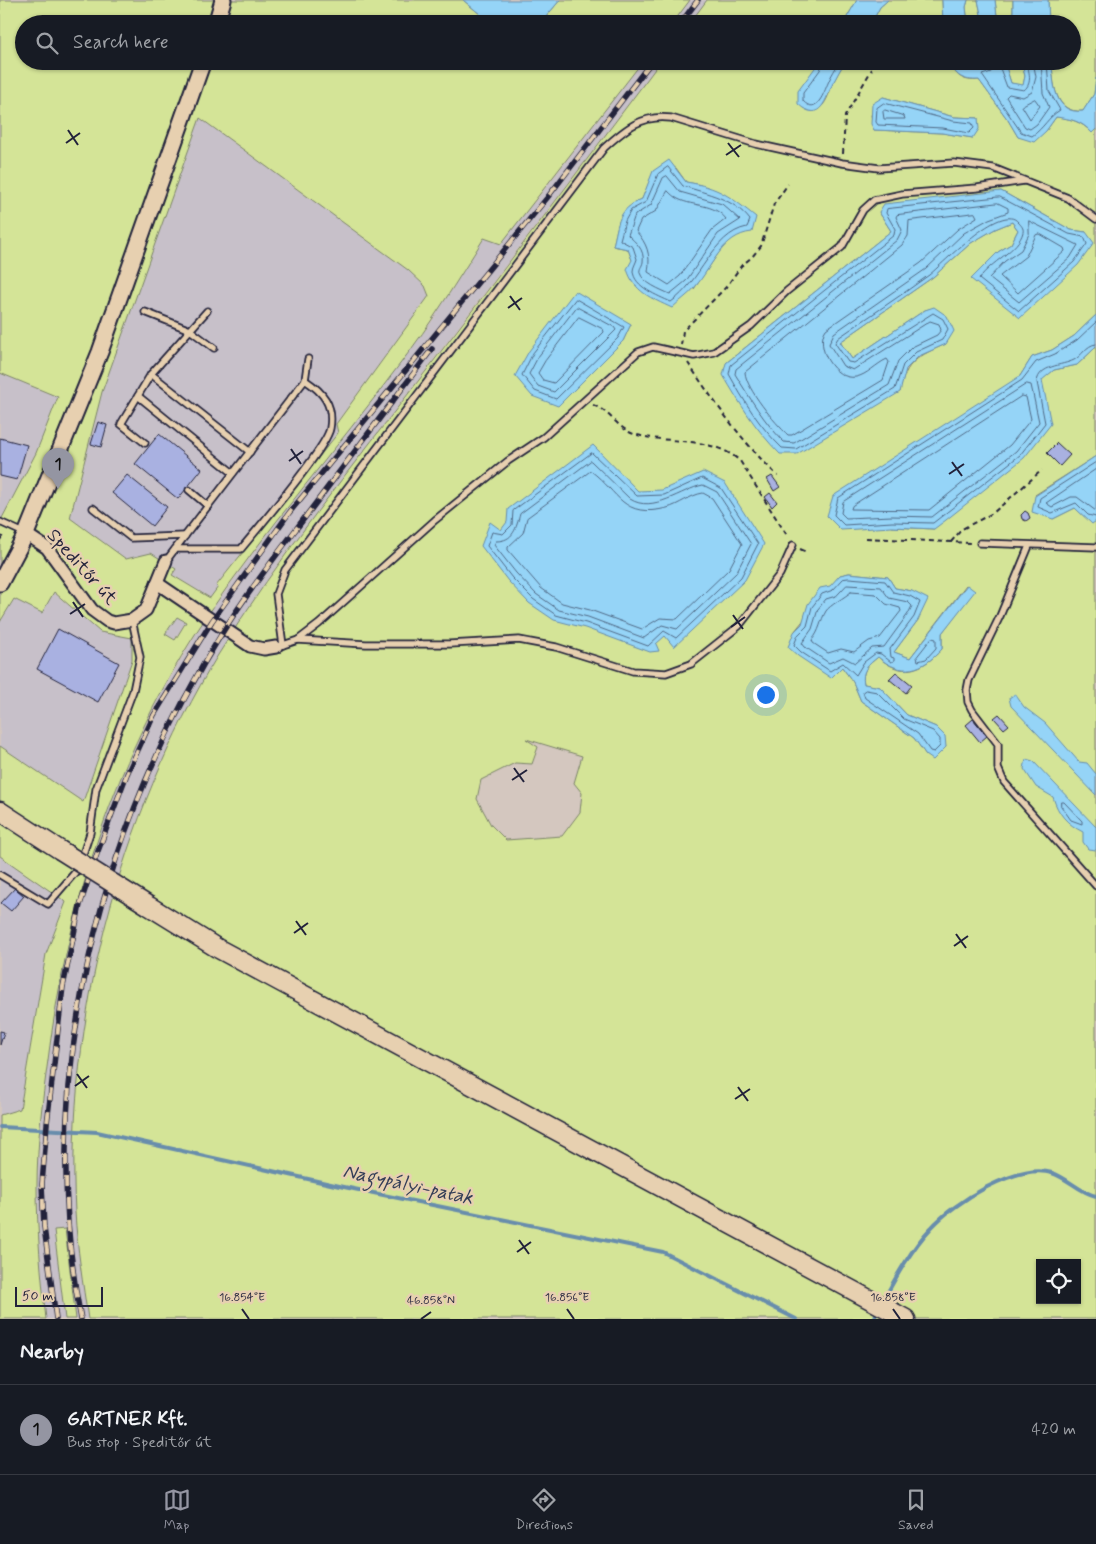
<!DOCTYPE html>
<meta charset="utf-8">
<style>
:root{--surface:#171b24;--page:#242831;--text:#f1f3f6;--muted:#9ea1a6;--line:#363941;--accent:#9495a2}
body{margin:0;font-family:Mynerve,sans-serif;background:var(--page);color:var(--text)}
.controls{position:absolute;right:15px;bottom:15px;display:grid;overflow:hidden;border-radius:0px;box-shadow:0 1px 4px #0004}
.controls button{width:45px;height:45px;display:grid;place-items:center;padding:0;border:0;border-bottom:1px solid var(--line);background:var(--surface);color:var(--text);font:25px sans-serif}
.scale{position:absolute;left:15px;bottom:12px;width:88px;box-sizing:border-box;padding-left:5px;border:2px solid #22223b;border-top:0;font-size:14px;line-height:18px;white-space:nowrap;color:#22223b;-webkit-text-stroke:4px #e7d0b0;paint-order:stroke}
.you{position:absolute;left:765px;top:694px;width:18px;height:18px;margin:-12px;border:4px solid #fff;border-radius:50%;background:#1a73e8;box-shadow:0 0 0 8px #1a73e833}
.badge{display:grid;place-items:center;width:32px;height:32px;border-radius:50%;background:var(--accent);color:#111;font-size:16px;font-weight:700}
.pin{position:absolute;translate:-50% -41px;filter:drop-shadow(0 1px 2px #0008)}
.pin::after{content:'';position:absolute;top:26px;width:18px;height:15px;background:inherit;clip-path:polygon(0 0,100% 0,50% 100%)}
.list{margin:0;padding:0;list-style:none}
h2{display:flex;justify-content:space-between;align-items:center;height:65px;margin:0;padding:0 20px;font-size:21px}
h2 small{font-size:16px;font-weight:400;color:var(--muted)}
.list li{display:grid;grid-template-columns:32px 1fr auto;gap:15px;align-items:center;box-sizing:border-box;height:90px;padding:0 20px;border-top:1px solid var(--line)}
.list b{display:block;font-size:19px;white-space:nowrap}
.list p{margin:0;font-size:16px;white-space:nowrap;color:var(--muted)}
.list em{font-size:16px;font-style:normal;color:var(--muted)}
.icon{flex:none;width:28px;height:28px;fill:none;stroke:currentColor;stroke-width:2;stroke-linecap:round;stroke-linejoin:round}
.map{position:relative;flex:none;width:1096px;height:1319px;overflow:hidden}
.search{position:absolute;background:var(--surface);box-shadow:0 1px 4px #0004;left:15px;right:15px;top:15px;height:55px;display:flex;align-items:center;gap:12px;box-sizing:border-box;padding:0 18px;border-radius:28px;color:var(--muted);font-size:19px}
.sheet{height:155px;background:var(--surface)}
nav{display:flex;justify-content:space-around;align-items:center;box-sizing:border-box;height:70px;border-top:1px solid var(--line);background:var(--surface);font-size:14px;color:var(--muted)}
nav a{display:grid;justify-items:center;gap:2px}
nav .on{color:var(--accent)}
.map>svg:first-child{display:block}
</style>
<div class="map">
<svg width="1096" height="1319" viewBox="0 0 1096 1319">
<rect width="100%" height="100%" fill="#d4c7bf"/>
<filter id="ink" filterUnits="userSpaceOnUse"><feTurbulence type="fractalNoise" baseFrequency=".02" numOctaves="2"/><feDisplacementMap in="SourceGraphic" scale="10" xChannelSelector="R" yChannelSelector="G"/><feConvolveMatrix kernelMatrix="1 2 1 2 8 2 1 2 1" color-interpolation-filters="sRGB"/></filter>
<g filter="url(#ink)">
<g fill="#c7c0c9">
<polygon points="690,0 707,0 689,24 672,24"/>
<polygon points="643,61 661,61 279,562 216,659 157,775 137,822 107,918 89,1004 78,1092 75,1211 88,1319 76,1319 71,1288 54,1230 65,1319 46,1319 39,1243 37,1185 41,1108 54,1015 65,949 78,900 110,802 129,759 162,692 204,621 276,522 431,323 484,238 535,202"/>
<polygon points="199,117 408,270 425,286 429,296 336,423 338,433 216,585 219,587 211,598 172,575 176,570 126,559 70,518 102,392"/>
<polygon points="0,373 58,397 36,453 0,522"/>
<polygon points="53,592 100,632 133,637 132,660 83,803 0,746 0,622 14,599"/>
<polygon points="177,616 186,622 174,640 165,634"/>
<polygon points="0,856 66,902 46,954 20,1109 0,1115"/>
</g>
<g fill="#d4e497" stroke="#7b8369" fill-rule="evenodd">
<path d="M0 0H463L492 24H24V61H643L501 244 484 238C457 281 431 324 400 364 336 450 265 530 205 619 117 751 68 903 48 1060 42 1102 37 1144 37 1186 37 1230 41 1275 46 1319H0V1115L20 1109 46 954 66 902 0 856V746L83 802 132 660V638L100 632 54 592 42 613 14 599 0 622V522L36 453 58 397 0 373ZM200 118 408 270 425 286 429 296 336 424 338 433 216 586 218 587 210 598 172 575 176 569 151 553 126 559 70 518 102 392ZM177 617 186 622 175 640 165 634Z"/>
<polygon points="560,0 690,0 672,24 540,24"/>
<polygon points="707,0 857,0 843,24 689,24"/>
<polygon points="888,0 942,0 943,24 871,24 880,7"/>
<polygon points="968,0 978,0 983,24 968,24 966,7"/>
<polygon points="995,0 1013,0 1013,24 998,24"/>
<path d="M1048 0H1096V78L1094 94 1083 111C1054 114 1053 82 1052 61H1072V24H1049Z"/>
<path d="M661 61H820L803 108C823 115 826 101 832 86 835 77 841 69 845 61H949C955 76 963 82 979 80L1008 120 1018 137 1046 131 1056 117C1071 119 1081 121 1092 133L1096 129V315L1074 336 1052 350 1032 357 1020 376 892 527 934 529 1041 380 1054 370 1077 365 1096 347V456L1035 495 1053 519 1075 508 1092 523 1096 521V1319H88C83 1284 77 1248 75 1212 65 1023 120 816 218 655 280 555 354 464 426 371 505 268 583 165 661 61ZM883 97 954 117 978 118 973 138 942 133 874 130 871 115ZM676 168 686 182 701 185 741 233 726 242 694 289 632 260 628 249 613 246C619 222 618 210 642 199L654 171ZM1001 191 1071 230 1086 232 998 252 1011 244 1018 230 1012 222 995 229 971 243 933 277 840 342 852 359 925 310 934 308 946 344C919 356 905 361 900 392L726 363 891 231 879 212ZM631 324 623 341 597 366ZM849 573 888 577 895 588 912 591 918 620 894 652 910 658 966 585 974 591 942 633V649C922 671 902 678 878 657 868 665 861 671 864 684L880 687 907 715 936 727 946 747 934 759 926 755 914 738 861 701 853 682 842 667 794 632 840 575ZM526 739 582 756 574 783 582 793 580 812 562 836 506 840 491 825 477 799 481 780 515 763 532 764 538 747ZM1040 1263H1077V1300H1040Z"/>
<polygon points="1004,61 1021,61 1025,76 1023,86 1011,83"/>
<polygon points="65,1229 76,1319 65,1319 54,1230"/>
</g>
<g fill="#95d4f7" stroke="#678dac">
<polygon points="463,0 560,0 540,24 492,24"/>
<polygon points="857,0 888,0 880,7 871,24 843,24"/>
<polygon points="942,0 968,0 966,7 968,24 943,24"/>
<polygon points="978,0 995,0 998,24 983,24"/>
<polygon points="1013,0 1048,0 1049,24 1013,24"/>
<path d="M820 61H845C841 68 837 76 833 83 826 97 821 125 798 104V91Z"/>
<path d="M949 61H975L978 67 988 68 990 61H1004L1011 83 1023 85 1025 76 1021 61H1052C1053 82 1054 115 1083 111L1094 94 1096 78V129L1092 133C1082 121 1071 119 1056 117L1046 131 1034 142 1018 137 1008 120 979 80C963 81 955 76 949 61Z"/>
<polygon points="883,97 954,117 978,118 979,129 973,138 942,133 874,130 871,124 872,104"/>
<path d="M669 160 686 182C719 187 731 197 756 217L752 232C722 235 713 266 695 287 689 295 679 301 672 308 651 298 634 292 627 269L632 260 628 249 613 246C619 222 617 210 642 199L653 171Z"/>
<path d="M1001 191 1071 230 1086 232 1094 243 1078 265 1020 318 971 279 998 252 1011 244 1018 230 1012 222 995 229 971 243 933 277 840 342 852 359 925 310 934 307 947 316 954 331 946 344 919 356 906 369 900 392 797 454H780C756 430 740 404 723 375L726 363 891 231 879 212 884 204Z"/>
<polygon points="575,291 631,324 623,341 558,406 532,396 515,376 529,351"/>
<polygon points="1096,315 1096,347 1077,365 1054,370 1042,380 1051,424 1024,458 946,520 934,529 892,527 841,530 827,516 833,496 1020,376 1032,357 1052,350 1074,336"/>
<polygon points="593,445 638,491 662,490 703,472 725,483 764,544 745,580 674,647 665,636 656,644 659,651 650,652 585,628 554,620 529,603 508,581 481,546 490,522 501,530 507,522 508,509"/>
<polygon points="1096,456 1096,521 1092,524 1075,508 1053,519 1032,512 1035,496"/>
<path d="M849 573 888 577 895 588 912 591 928 599 918 620 894 652 910 658 967 585 975 591 942 633V649C922 671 902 677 878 657 868 665 861 671 864 684L880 687 907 715 936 727 945 736 946 747 933 760 926 755 914 738 861 701 853 682 842 667 831 678 798 656 788 647 794 632 802 624 808 604 820 588 830 586 840 575Z"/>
<polygon points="1015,694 1024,707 1045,723 1079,762 1087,763 1096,774 1096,795 1011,706 1009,698"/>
<path d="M1026 759 1033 761 1096 827V850L1088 849 1083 842V832C1067 824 1058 814 1053 797L1036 787 1024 769Z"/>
</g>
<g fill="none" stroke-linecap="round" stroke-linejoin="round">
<g stroke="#506986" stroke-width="1">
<path d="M824 61 820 70 803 93V101C817 116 824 92 828 83 831 75 836 68 840 61"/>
<path d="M1026 61C1029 71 1033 83 1024 90L1007 87 998 63 991 72 982 75 1021 132 1032 136C1044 128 1048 117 1060 110L1049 91 1047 61"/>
<polyline points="1033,61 1036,77 1032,92 1023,97 1009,94 1006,97 1025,127 1030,129 1037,124 1049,107 1043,93 1041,61"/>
<polygon points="1035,99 1040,106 1030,119 1022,106"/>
<polygon points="884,103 953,121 972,123 974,128 969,133 943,128 878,125 876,122 877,108"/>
<polygon points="885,110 904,116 905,119 884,119 883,112"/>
<path d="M668 167 683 186C708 194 733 198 750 220L747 227C712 234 701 282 671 302 658 296 634 287 633 271 633 267 636 263 637 259L633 247 620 240 625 221 631 210 646 202 658 174Z"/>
<path d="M667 176 680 192 722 204 740 220 718 234 686 281 670 294C661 290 643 283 640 273 639 268 642 267 643 262 645 249 635 242 628 235L635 215 651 205 663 178Z"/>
<path d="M668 191C671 194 674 197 678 199 694 207 714 203 726 219L712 230 680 276 669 285 648 272C651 254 647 244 636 231L641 220 656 211Z"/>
<path d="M1000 197 1069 234 1084 237 1087 244 1074 262 1019 311 979 279C990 262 1019 250 1023 232 1024 228 1021 225 1018 222 1002 201 942 265 929 275 899 297 868 317 838 338L835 343 848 362 854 363 933 313 943 319 948 329 942 340 916 352 903 365 895 389 796 449 782 448C759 426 744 401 729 374L731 365 894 235 895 229 886 213 887 209Z"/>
<path d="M998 203 1008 208V212L989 219 964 233 926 269 834 333 829 344 843 366 853 370 930 321 939 324 941 330 937 335 912 347 898 361 889 385 794 443 784 442C764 422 750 398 735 374L736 369 897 240 902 230 896 217 897 215Z"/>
<path d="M975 213 977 217 958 229 921 263 826 329C814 346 834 381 856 377 867 375 876 364 887 359L889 362 883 380 792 435H788C775 423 746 389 745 372L902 245 908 236 909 221Z"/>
<polygon points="1029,221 1078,245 1070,258 1019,302 989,278 1005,261 1021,250 1029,234"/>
<polygon points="1040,234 1064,248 1065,251 1018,293 1000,276 1026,256 1036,235"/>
<polygon points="576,299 624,327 618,338 556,399 535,391 522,375 533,353"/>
<polygon points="577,307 614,327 616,330 554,392 538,386 529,374 538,357"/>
<polygon points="579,317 603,329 604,332 554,383 543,380 538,373 545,361"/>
<path d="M1096 322 1077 340 1055 354 1036 362 1022 380 838 498 834 515 844 525 892 522 933 523 1020 455 1045 423 1037 382C1039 365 1062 366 1074 360 1082 356 1086 345 1096 344"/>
<polygon points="1027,384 1031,385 1039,422 1016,451 932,517 892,516 846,518 841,513 843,502"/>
<polygon points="1022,396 1026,397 1031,419 1010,445 929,510 851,509 852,506"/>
<polygon points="592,453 637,496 664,495 702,478 721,488 758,544 741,577 676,638 664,631 648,646 586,623 556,615 533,599 512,578 487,546 492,532 503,534 512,525 513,511"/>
<path d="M591 461 630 499C653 514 682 489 703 485L717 492 751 544 736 573 677 629 662 625 644 638 588 617 559 610 536 594 516 573 494 545 496 541C514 541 516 528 520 514Z"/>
<polyline points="1096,462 1040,498 1038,507 1052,513 1076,503 1088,515 1096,517"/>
<polyline points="1096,469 1046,503 1052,507 1071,497 1077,497 1096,511"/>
<path d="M591 471C620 493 622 519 667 508 679 505 690 495 703 493L712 498 742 544 729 569 677 619 660 618 642 629 590 610 562 603 541 588 508 550V547L523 533 527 518Z"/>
<polygon points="849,578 885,581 893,592 910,596 920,602 914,617 890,649 891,657 894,658 894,661 891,662 881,654 876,653 864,662 856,675 843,663 830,671 801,652 794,645 798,635 807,626 812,607 822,594 833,590 843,579"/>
<polygon points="847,585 881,587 889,598 908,602 912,606 908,614 884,647 872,648 855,663 843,657 829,663 805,647 802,643 812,629 818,609 826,599 836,596"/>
<path d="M851 592 876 594 886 604 900 608 901 611 880 638 869 641 854 652 841 649 828 653 813 643 812 640C820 631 820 621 826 611 829 606 845 597 851 592Z"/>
<polygon points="932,638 936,639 936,648 926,659 918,661 917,657"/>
<polygon points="866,690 877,692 904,719 933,731 940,739 940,746 934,752 930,751 918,734 865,698 863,692"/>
<polygon points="1061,802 1064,802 1082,821 1082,824 1071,820 1061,806"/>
</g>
<g stroke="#678dac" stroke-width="4">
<polyline points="0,1127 97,1132 344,1187 663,1252 796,1319"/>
<path d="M883 1301C896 1277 912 1248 931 1228 954 1202 1017 1163 1052 1173 1068 1178 1080 1193 1096 1196"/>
<polyline points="874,1319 878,1310"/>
</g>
</g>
<g fill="#a9b1e1" stroke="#22223b">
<polygon points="914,61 926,61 925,65 914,64"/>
<polygon points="98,422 107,425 101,447 91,444"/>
<polygon points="159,434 202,469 178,499 135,464"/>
<polygon points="0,438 27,445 17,480 0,476"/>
<polygon points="1057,443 1070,455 1060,466 1047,453"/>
<polygon points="127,475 167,507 152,526 112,493"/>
<polygon points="772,476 780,487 774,491 767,479"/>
<polygon points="770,493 777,502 772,507 765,497"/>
<polygon points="1025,511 1028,513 1030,518 1026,521 1022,519 1021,515"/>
<polygon points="58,629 119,663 98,702 37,669"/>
<polygon points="896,672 912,685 906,693 889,679"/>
<polygon points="999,714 1009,725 1004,729 994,718"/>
<polygon points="973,719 987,736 980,742 966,725"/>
<polygon points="15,888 24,896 11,911 1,903"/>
<polygon points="0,1031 4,1032 0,1045"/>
</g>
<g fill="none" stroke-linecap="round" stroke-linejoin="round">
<g stroke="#22223b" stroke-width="9">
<g id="service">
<polyline points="145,312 190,330 214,348"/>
<polyline points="151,374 250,452"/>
<polyline points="305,380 308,359"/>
<polyline points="138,396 233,473"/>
<polyline points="145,443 121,424 151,374 207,311"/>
<polyline points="189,490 208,506"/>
<polyline points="93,508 131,538 185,536"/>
<polyline points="0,522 24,533"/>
<polyline points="980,543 1096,547"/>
<polyline points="1029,546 1000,616 969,680 967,690 968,702 972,710 998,744 998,768 1004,782 1096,886"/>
<path d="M166 561C212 500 259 440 305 380 323 392 334 405 330 428 327 448 258 528 241 549H175"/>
<polyline points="298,640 366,644 450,644 519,640 556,647 633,671 666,673 691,664 739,626 780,574 793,545"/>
<path d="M283 645 276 594 285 570 604 148C625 129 642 114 671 118L756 144 842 163 879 168 954 163 993 168 1068 198 1096 219"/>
<polyline points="280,646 298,640 319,624 435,520 508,461 544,437 638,352 653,347 694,356 714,352 751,326 787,291 842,247 863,210 874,200 902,194 977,188 1024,181"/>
<polyline points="0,875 48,904 78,869 90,833 96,789 133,691 140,657 132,620"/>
</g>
</g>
<g stroke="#22223b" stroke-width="15">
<g id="minor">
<polyline points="26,534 47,548 92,610 107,621 114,623 132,620 146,610 166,561"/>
<polyline points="157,583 250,646 264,649 276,647"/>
</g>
</g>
<g stroke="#22223b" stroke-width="19">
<g id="secondary">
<polyline points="216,24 223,0"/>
<polyline points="0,583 26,534 100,352 203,61"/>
</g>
</g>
<g stroke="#22223b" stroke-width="21">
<g id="primary">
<polyline points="0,811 60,850"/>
<polyline points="149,906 217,948 906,1319"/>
</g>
</g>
<g stroke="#22223b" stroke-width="2" stroke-dasharray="5 4" stroke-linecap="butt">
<polyline points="843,154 845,116 872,69"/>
<polyline points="681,345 683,331 727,286 741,266 752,257 761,246 774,204 788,184"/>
<path d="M688 363C715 403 743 443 778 476"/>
<path d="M593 405C610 411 618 430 637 435 671 444 712 436 740 461L788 537"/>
<polyline points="866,538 972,543"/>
<polyline points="0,540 4,533"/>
<polyline points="951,542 962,529 993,513 1042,470"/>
<polyline points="800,549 807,552"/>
</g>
<use href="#service" stroke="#e7d0b0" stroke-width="5.5"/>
<use href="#minor" stroke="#e7d0b0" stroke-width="11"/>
<use href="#secondary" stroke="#e7d0b0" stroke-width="15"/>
<use href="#primary" stroke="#e7d0b0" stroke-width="18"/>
<g stroke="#22223b" stroke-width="5.5">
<g id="rail">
<polyline points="680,24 698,0"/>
<polyline points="56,1319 44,1227 42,1184 47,1124 63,987 80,905 98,851 127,774 154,715 212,621 289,513 547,198 652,61"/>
<path d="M81 1319C35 1083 98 832 224 630 251 587 282 548 312 508 352 455 392 402 432 349"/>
</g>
</g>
<use href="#rail" stroke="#e7d0b0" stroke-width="4" stroke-dasharray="11" stroke-linecap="butt"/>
<g stroke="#22223b" stroke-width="21" stroke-linecap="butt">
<polyline id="primary-bridge" points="60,850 149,906"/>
</g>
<use href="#primary-bridge" stroke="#e7d0b0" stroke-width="18"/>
</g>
</g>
<path fill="none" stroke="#22223b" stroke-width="2" d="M68 130 78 145M66 143 80 133M728 143 739 157M726 155 741 145M510 296 520 310M508 308 522 298M291 449 301 464M289 461 303 451M952 462 962 476M949 474 964 464M73 602 83 617M70 614 85 604M733 615 743 629M731 627 745 617M514 768 524 782M512 780 527 770M296 921 306 935M294 933 308 923M956 934 966 948M954 946 968 936M77 1074 87 1088M75 1086 89 1076M738 1087 748 1101M735 1099 750 1089M519 1240 529 1254M517 1252 531 1242M242 1309 249 1319M567 1309 574 1319M893 1309 900 1319M421 1319 431 1312"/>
<g text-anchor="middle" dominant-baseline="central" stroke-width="5" stroke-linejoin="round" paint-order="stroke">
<g font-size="19" fill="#22223b" stroke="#e7d0b0">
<text transform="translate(82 567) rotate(48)">Speditőr út</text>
</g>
<g font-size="20" font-style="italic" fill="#333d57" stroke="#e7d0b0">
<text transform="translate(408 1185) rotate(12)">Nagypályi-patak</text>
</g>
</g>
<g font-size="12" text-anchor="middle" fill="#22223b" stroke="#e7d0b0" stroke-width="5" stroke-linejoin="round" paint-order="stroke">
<text x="242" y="1301">16.854°E</text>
<text x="567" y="1301">16.856°E</text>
<text x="893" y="1301">16.858°E</text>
<text x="431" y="1304">46.858°N</text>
</g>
</svg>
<div class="controls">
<button><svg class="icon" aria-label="locate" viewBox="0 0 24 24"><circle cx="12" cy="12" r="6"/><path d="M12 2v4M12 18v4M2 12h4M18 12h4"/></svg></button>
</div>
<div class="scale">50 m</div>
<div class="you"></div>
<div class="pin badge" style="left:58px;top:489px">1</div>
<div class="search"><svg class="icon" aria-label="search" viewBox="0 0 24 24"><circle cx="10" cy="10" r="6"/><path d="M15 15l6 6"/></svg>Search here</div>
</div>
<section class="sheet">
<h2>Nearby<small></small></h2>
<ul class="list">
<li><span class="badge">1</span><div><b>GARTNER Kft.</b><p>Bus stop · Speditőr út</p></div><em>420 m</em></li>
</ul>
</section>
<nav>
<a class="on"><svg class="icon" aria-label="map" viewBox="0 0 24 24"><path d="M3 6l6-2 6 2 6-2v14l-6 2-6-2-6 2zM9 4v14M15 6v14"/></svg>Map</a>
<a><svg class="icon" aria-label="directions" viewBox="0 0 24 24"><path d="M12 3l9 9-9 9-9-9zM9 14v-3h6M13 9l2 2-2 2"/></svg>Directions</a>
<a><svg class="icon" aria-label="saved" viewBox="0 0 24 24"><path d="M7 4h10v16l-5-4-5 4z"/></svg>Saved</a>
</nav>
